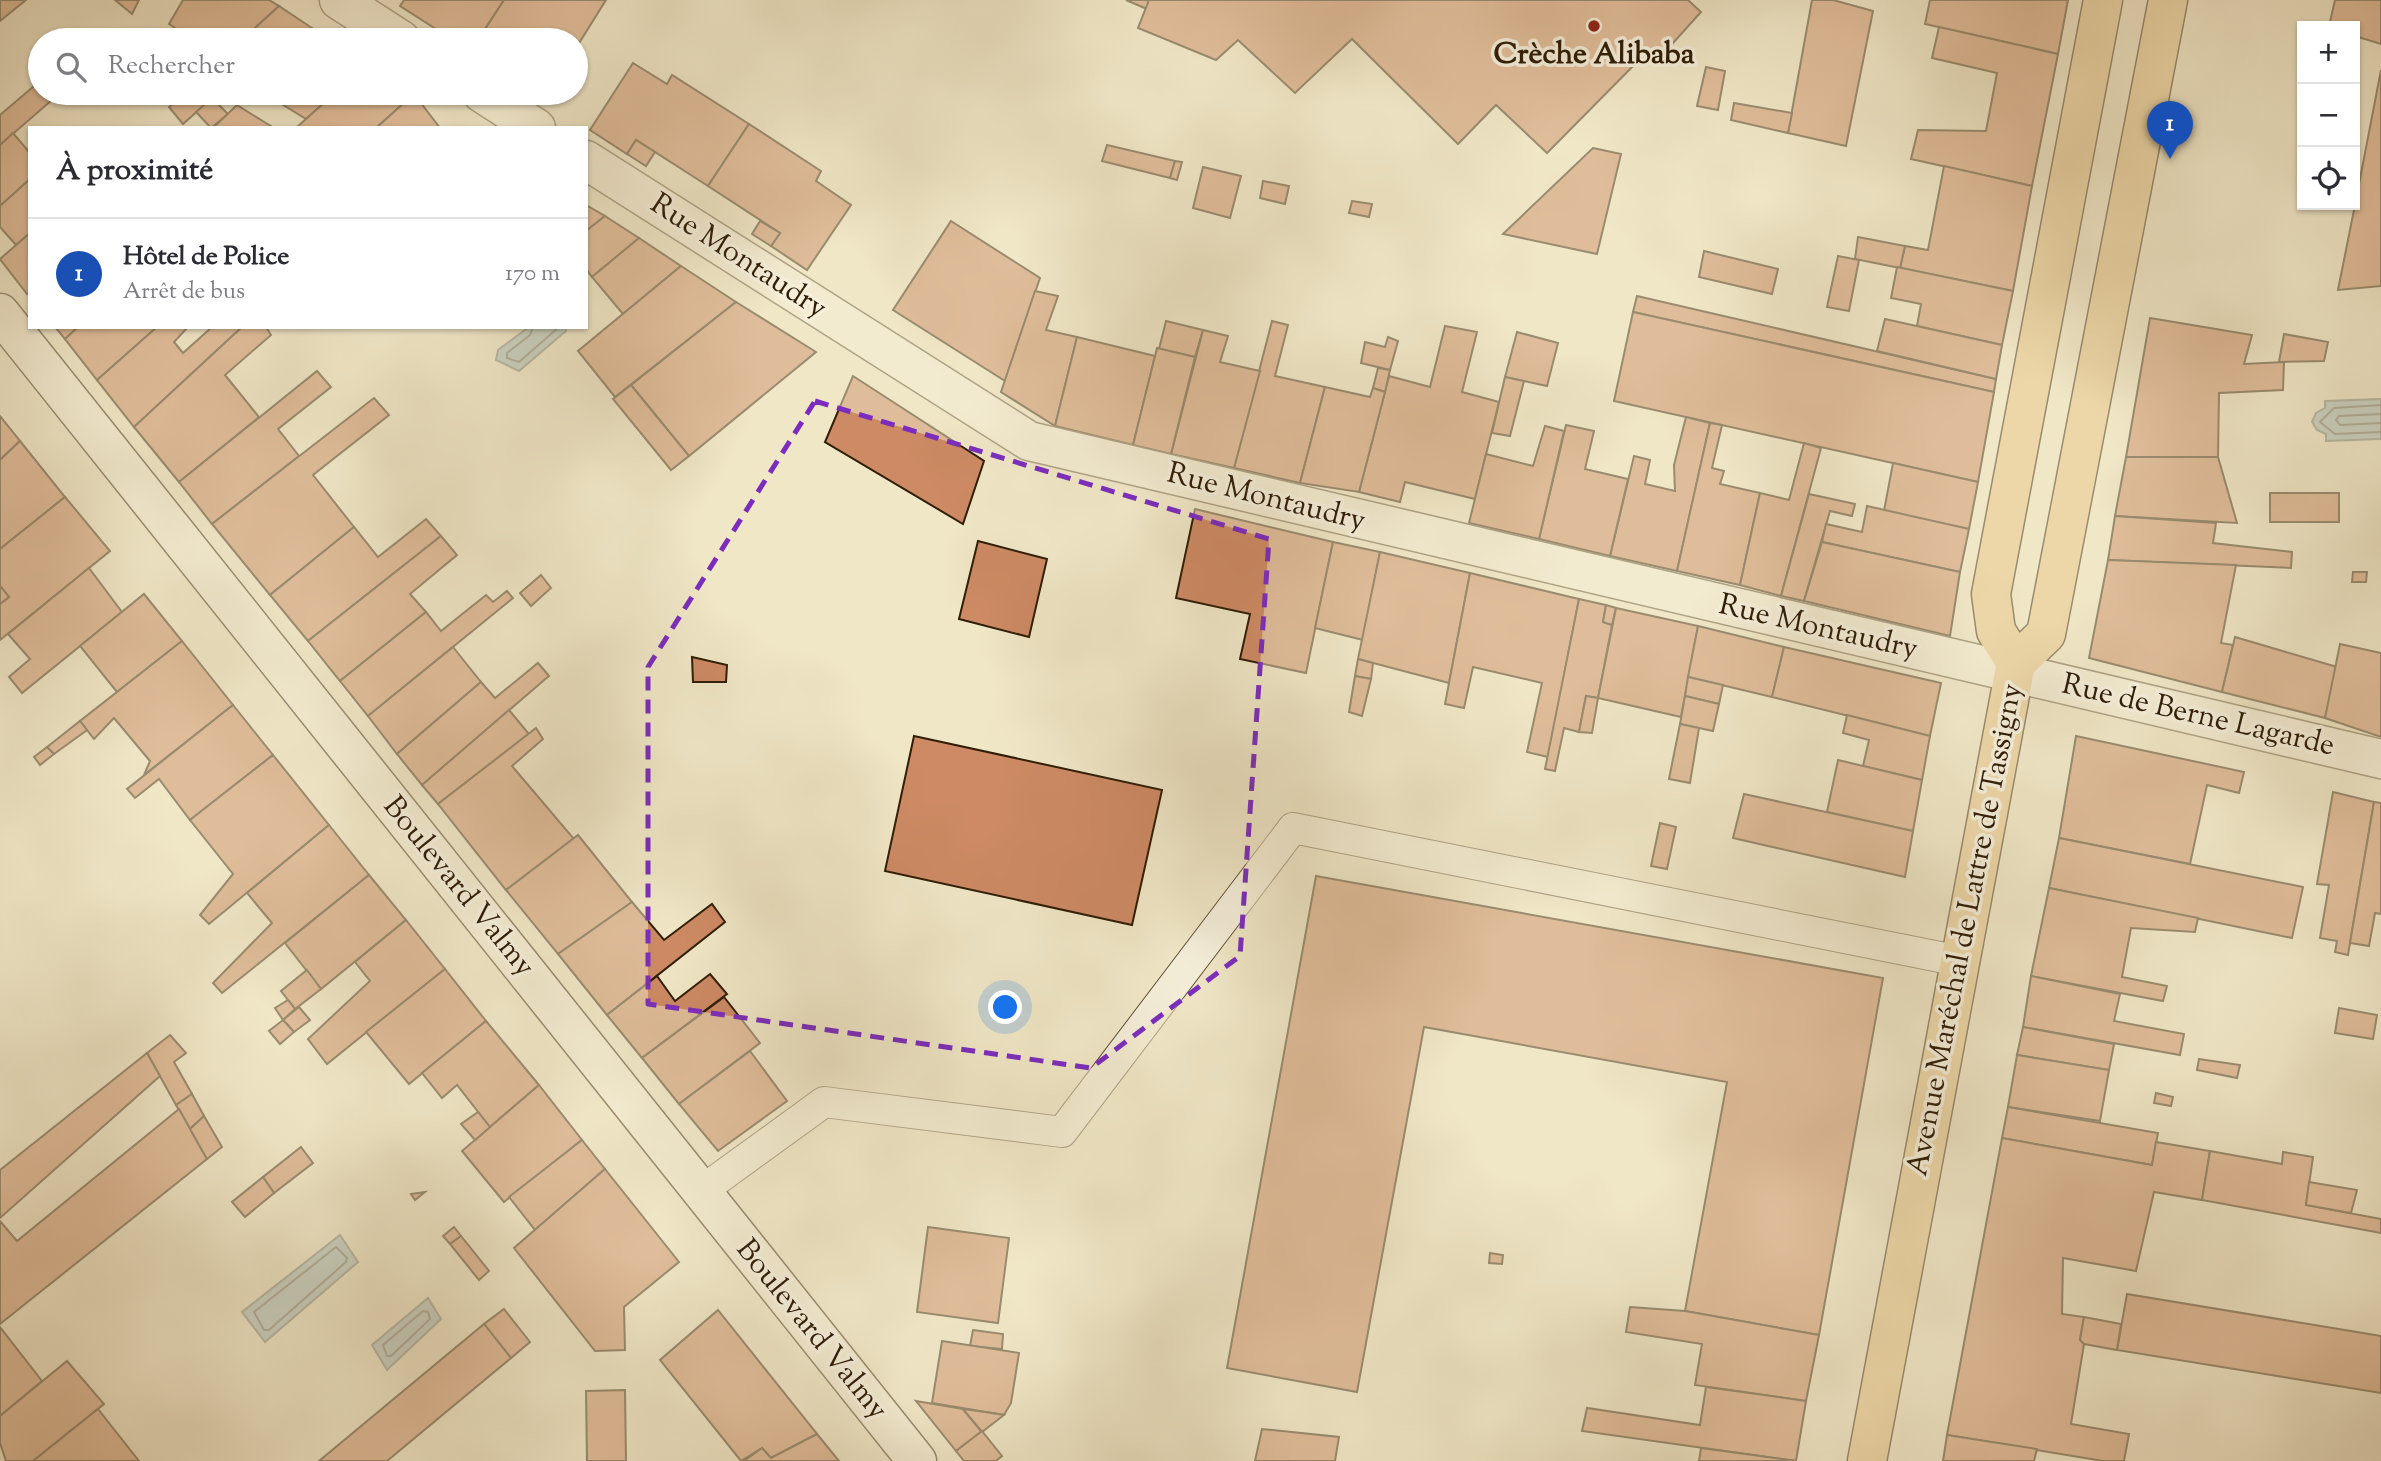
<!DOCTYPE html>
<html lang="fr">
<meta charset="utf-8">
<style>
:root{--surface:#fff;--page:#f2f2f3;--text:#2b2b33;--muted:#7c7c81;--line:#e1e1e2;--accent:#7c3aed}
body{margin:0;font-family:"Sorts Mill Goudy",serif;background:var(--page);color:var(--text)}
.controls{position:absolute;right:21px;top:21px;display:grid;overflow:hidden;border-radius:0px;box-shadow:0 2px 5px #0004}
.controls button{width:63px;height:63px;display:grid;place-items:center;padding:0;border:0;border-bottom:2px solid var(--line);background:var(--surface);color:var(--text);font:35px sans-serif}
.you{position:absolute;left:1006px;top:1008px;width:24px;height:24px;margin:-18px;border:5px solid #fff;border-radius:50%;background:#1a73e8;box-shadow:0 0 0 10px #1a73e833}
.badge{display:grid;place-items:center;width:46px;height:46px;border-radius:50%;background:var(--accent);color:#fff;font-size:23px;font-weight:700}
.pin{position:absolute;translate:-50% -58px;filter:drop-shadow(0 2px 4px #0008)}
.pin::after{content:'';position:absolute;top:37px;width:24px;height:21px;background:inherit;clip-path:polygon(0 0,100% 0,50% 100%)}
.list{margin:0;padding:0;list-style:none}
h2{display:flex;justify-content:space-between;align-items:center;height:91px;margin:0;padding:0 28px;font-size:30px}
h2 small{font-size:23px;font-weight:400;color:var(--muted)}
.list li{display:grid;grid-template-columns:46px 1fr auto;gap:21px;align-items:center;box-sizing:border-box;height:112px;padding:0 28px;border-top:2px solid var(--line)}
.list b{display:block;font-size:26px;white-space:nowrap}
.list p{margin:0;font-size:23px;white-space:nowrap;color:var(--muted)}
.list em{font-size:23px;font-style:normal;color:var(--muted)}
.icon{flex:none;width:38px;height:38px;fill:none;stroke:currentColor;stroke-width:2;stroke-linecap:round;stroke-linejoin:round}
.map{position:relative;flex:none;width:2381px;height:1461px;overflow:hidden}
.search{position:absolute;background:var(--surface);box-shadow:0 2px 5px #0004;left:28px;top:28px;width:560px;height:77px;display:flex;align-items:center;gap:18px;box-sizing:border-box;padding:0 24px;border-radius:38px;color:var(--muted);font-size:26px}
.panel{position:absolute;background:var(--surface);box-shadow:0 2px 5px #0004;left:28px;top:126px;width:560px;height:203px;border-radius:0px}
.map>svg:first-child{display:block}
</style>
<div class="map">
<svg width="2381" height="1461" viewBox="0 0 2381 1461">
<rect width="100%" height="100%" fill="#f0e7c7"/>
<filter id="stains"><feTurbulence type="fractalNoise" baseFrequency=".00286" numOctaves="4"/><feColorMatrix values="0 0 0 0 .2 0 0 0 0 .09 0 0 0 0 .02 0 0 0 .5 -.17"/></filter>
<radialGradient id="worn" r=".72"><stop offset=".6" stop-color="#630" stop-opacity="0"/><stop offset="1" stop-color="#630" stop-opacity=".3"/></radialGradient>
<g fill="#a1bcc1" stroke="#737c76" stroke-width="2">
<polygon points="529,327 565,327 566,331 519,371 496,360 498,350"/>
<polygon points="2381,399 2381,439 2326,441 2326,434 2317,430 2312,422 2316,413 2325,408 2325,401"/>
<polygon points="340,1235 358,1262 265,1342 242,1312"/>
<polygon points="428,1298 441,1319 387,1370 372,1345"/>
</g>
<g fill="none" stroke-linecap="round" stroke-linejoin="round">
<g stroke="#686c64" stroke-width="2">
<polyline points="533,327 530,335 507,353 507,358 519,362 559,327"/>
<polyline points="2381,405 2334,408 2320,422 2335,434 2381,432"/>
<polyline points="2381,414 2339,416 2336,420 2340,425 2381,423"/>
<polygon points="336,1247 347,1258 346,1262 269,1330 264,1330 254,1312"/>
<polygon points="423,1311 428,1312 430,1319 391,1356 387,1356 383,1345"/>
</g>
</g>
<g fill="#cd8a64" stroke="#2f1d06" stroke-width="2">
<polygon points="0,0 26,0 0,21"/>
<polygon points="115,0 139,0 132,14"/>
<polygon points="183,0 269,0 279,6 242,40 193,40 169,24"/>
<polygon points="404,0 504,0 478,40 453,40 400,6"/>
<polygon points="504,0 606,0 576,48 576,40 478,40"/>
<polygon points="1126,0 1149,0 1147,9"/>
<polygon points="1149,0 1688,0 1701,12 1654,64 1644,55 1547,153 1496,105 1458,144 1352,39 1295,93 1238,40 1216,60 1138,28"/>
<polygon points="1812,0 1833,0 1873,11 1846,146 1788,133"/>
<polygon points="1930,0 2068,0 2058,54 1925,24"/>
<polygon points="2335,0 2381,0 2381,44 2355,36 2355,26 2329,26"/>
<polygon points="279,6 318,32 309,40 242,40"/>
<polygon points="1939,27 2058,54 2032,186 1911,159 1918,130 1986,131 1997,73 1932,58"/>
<polygon points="318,32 331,40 309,40"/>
<polygon points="633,63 667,84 672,75 749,124 708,186 636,140 627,154 590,130"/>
<polygon points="1706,67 1725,71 1718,110 1697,106"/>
<polygon points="2381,70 2381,286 2338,290 2355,205"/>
<polygon points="40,81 40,93 60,93 0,145 0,115"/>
<polygon points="185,93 218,93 183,124 169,107"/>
<polygon points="233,93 251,93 241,102"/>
<polygon points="264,93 335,93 306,119"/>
<polygon points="335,93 412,93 414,94 376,128 296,128"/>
<polygon points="414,94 440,128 376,128"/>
<polygon points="212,98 228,114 211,128 196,112"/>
<polygon points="1734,103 1792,113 1788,133 1731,120"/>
<polygon points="237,105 274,128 216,128 215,126"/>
<polygon points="749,124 821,171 816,181 851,205 807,270 771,246 780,233 708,186"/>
<polygon points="13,133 30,153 30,179 0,206 0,145"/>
<polygon points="636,140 655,152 646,166 627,154"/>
<polygon points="1107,145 1175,161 1170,178 1102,161"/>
<polygon points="1593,148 1621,154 1597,254 1503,234"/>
<polygon points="1175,161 1182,162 1177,180 1170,178"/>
<polygon points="1944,166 2032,186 2013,291 1900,268 1905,246 1928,250"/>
<polygon points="1203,167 1241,176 1230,218 1193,208"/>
<polygon points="30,179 30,233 16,245 0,227 0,206"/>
<polygon points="1263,181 1289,186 1285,204 1260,198"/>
<polygon points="1352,201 1372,204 1369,217 1349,213"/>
<polygon points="586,205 605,216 586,231"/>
<polygon points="605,216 639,238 592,277 586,269 586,231"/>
<polygon points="760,221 780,233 771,246 752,234"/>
<polygon points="951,221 1040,278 1005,381 893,310"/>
<polygon points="30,233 30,292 27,294 0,259"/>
<polygon points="1858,237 1905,246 1900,268 1855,259"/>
<polygon points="639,238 681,266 623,314 592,277"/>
<polygon points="1704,251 1778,269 1772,294 1699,277"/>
<polygon points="1838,256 1859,260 1849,311 1827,307"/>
<polygon points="681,266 736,302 615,397 578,351"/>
<polygon points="1897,267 2013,291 2002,345 1917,326 1921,304 1891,298"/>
<polygon points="1035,291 1058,296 1046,330 1077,337 1055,426 1001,392"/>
<polygon points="1637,296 1996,379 1994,392 1633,312"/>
<polygon points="736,302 816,352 689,456 631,385"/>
<polygon points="1633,312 1994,392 1978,482 1614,401"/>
<polygon points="2150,318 2252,335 2244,364 2284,362 2283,390 2219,393 2218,457 2126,457"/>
<polygon points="1885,319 2002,345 1996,379 1877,351"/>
<polygon points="1166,321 1203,330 1195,357 1159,349"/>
<polygon points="1272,321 1288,325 1275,376 1325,387 1300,483 1234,468"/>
<polygon points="1445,326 1477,332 1462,392 1499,402 1475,499 1405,482 1400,502 1359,492 1389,376 1430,387"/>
<polygon points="55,327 78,327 65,339"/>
<polygon points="78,327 157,327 97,380 65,339"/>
<polygon points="157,327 188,327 174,342 183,353 212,327 242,327 134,427 97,380"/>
<polygon points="242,327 266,327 271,335 225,375 259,417 179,482 134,427"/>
<polygon points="1203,330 1228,336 1220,362 1260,371 1234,468 1171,454"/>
<polygon points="1517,332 1558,343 1547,386 1505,377"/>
<polygon points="2284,334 2328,342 2324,361 2279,362"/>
<polygon points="1077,337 1155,356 1133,445 1055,426"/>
<polygon points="1388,337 1398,341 1390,370 1361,363 1365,342 1385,347"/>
<polygon points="1157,348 1195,357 1171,454 1133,445"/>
<polygon points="1378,368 1390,370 1385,392 1373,388"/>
<polygon points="317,371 331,387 278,429 299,456 212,524 179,482"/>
<polygon points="853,376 984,461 963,524 825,442"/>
<polygon points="1505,377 1524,381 1510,436 1492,433"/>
<polygon points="631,385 689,456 671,470 613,399"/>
<polygon points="1325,387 1370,397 1373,388 1385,392 1359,492 1300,483"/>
<polygon points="374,398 389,415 313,475 354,527 270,595 212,524"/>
<polygon points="0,416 20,441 0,460"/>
<polygon points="1686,417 1710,423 1677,571 1610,556 1634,456 1650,460 1645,484 1675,491 1674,465"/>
<polygon points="1710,423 1722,425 1712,468 1724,471 1720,484 1760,493 1740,585 1677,571"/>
<polygon points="1566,425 1594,431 1585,469 1628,479 1610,556 1539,539"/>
<polygon points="1545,426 1564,431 1539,539 1469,523 1486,454 1533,466"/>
<polygon points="20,441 65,497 0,549 0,460"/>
<polygon points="1804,443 1821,448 1781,596 1740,585 1760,493 1789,500"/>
<polygon points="2126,457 2218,457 2237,523 2115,516"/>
<polygon points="1893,463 1978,482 1969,529 1884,511"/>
<rect x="2270" y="493" width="69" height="29"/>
<polygon points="1809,494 1855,504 1852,516 1830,511 1804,601 1781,596"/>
<polygon points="65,497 110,551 0,640 0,604 9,597 0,586 0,549"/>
<polygon points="1867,506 1969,529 1960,572 1822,542 1826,524 1862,532"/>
<polygon points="1195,509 1333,542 1306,673 1240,659 1250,614 1176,598"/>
<polygon points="2115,516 2216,523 2213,543 2292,552 2291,568 2108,560"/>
<polygon points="426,519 441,536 308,641 270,595 354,527 378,557"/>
<polygon points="441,536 457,555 410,594 426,612 340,681 308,641"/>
<polygon points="978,541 1047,559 1029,637 959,619"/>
<polygon points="1333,542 1380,552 1363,640 1315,628"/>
<polygon points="1822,542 1960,572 1950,636 1804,601"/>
<polygon points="1380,552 1470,573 1449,683 1358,659"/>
<polygon points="2108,560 2236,565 2221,643 2233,645 2222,692 2089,658"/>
<polygon points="89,568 122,612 22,693 9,677 30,659 8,634"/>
<polygon points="2353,572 2367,572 2366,582 2352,582"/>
<polygon points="1470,573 1579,599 1548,757 1527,752 1542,683 1473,667 1464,708 1445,704"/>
<polygon points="541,575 551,588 531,606 520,593"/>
<polygon points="0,586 9,597 0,604"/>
<polygon points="507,591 513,598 368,716 340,681 426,612 441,631 486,595 493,602"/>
<polygon points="144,594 182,641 117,692 80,646"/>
<polygon points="1579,599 1606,605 1603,622 1612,625 1598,698 1586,696 1579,732 1564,728 1555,771 1545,769"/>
<polygon points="1606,605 1616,608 1612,625 1603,622"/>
<polygon points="1616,608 1698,626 1681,717 1598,698"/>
<polygon points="1698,626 1784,647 1772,697 1688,677"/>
<polygon points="2235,637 2337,667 2325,718 2222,692"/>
<polygon points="182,641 233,705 144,775 150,761 114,718 94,739 80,721"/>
<polygon points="2340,644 2381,653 2381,737 2325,718"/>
<polygon points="453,647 481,682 397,754 368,716"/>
<polygon points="1784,647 1941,683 1930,736 1772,697"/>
<polygon points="692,657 727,665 726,682 693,682"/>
<polygon points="1358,659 1373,663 1371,679 1355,676"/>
<polygon points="538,663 549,676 422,785 397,754 481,682 495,698"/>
<polygon points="1355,676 1371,679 1362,716 1349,712"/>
<polygon points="1688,677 1723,685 1719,704 1685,696"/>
<polygon points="1586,696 1598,698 1592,733 1579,732"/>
<polygon points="1685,696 1719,704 1713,731 1680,724"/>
<polygon points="233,705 273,755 190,820 159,779 135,798 127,789"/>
<polygon points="509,710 529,734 438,804 422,785"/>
<polygon points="1847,715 1930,736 1922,780 1863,766 1869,740 1843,733"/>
<polygon points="80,721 87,730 54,754 47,747"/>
<polygon points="1680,724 1699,728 1690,783 1669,779"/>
<polygon points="536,728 543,739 512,766 574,839 506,890 438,804"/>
<polygon points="914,736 1162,790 1132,925 885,871"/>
<polygon points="2076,736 2244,772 2239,793 2207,785 2190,864 2059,838"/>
<polygon points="47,747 54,754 40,765 34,757"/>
<polygon points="273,755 329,825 209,924 200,915 233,874 190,820"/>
<polygon points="1838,760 1922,780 1913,831 1827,812"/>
<polygon points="2333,792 2374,802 2348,955 2335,952 2337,941 2320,938 2329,885 2317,884"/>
<polygon points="1744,794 1913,831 1905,877 1733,838"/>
<polygon points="2374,802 2381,803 2381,914 2375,913 2369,946 2350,943"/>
<polygon points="1660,823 1676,827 1667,869 1651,866"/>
<polygon points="329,825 369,875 222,993 213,983 272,923 247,893"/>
<polygon points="578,835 632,902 558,954 506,890"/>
<polygon points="2059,838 2303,887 2292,938 2049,888"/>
<polygon points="369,875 406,920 321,989 285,943"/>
<polygon points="1316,876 1883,978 1819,1335 1685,1311 1727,1082 1424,1027 1357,1392 1227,1368"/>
<polygon points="2049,888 2198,918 2195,932 2131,928 2122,977 2167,986 2163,1001 2031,976"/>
<polygon points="632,902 664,940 712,904 725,922 607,1015 558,954"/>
<polygon points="406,920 445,969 327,1064 308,1039 370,981 355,962"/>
<polygon points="445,969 486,1021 409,1084 366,1032"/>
<polygon points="307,970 321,989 295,1009 281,991"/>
<polygon points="710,974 727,994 642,1058 607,1015 657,976 675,1001"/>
<polygon points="2031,976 2120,994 2114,1021 2184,1034 2180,1055 2023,1027"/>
<polygon points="724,997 760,1043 679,1104 642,1058"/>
<polygon points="288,1000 295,1009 283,1020 275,1008"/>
<polygon points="299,1007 310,1020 294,1032 283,1020"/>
<polygon points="2339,1008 2377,1015 2373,1039 2335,1033"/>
<polygon points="283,1020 294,1032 280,1044 269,1031"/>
<polygon points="486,1021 539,1085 490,1127 457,1085 442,1098 422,1073"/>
<polygon points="2023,1027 2114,1044 2109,1070 2017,1055"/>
<polygon points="170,1035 186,1053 174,1062 192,1094 176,1105 147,1053"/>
<polygon points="750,1051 787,1101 718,1151 679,1104"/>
<polygon points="147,1053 160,1076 0,1218 0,1170"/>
<polygon points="2017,1055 2109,1070 2100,1121 2008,1107"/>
<polygon points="2199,1059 2240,1065 2237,1078 2197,1070"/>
<polygon points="539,1085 582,1140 504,1202 462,1151"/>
<polygon points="2156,1093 2173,1097 2171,1106 2154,1103"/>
<polygon points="192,1094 204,1116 190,1129 176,1105"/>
<polygon points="2008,1107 2158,1133 2152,1165 2002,1138"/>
<polygon points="179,1109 207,1159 0,1324 0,1221 17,1241"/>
<polygon points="478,1112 490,1127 475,1140 461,1124"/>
<polygon points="204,1116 222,1147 207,1159 190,1129"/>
<polygon points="2002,1138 2152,1165 2156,1142 2210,1151 2202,1200 2154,1192 2136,1271 2063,1258 2062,1314 2084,1317 2080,1340 2084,1344 2071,1424 2129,1434 2124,1461 2103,1461 1947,1435"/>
<polygon points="582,1140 605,1169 535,1230 509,1197"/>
<polygon points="301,1147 313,1163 274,1193 263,1177"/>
<polygon points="2210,1151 2282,1164 2283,1152 2313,1157 2306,1205 2381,1219 2381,1233 2202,1200"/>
<polygon points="605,1169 679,1262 624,1307 625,1350 595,1351 514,1248"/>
<polygon points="263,1177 274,1193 245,1217 232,1202"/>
<polygon points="2309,1182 2357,1190 2351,1213 2306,1205"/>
<polygon points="425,1192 415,1200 411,1194"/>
<polygon points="454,1227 461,1236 450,1244 443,1236"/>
<polygon points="928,1227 1009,1238 998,1323 917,1312"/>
<polygon points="461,1236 489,1271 479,1280 450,1244"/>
<polygon points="1490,1253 1503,1255 1502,1264 1489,1263"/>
<polygon points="2127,1294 2381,1336 2381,1393 2117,1350"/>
<polygon points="1630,1307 1685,1311 1819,1335 1806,1401 1695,1385 1702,1344 1626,1332"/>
<polygon points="504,1309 530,1342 511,1358 484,1324"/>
<polygon points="718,1310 817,1434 771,1458 762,1448 741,1461 660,1360"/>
<polygon points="2084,1317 2121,1324 2117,1350 2084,1344 2080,1340"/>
<polygon points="484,1324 511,1358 387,1461 319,1461"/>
<polygon points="0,1327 42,1381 0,1416"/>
<polygon points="973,1330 1003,1334 1002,1349 970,1346"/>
<polygon points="942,1341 1019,1353 1011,1403 1004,1415 932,1403"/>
<polygon points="67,1361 104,1404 33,1461 6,1461 0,1443 0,1416"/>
<polygon points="1706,1387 1806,1401 1796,1461 1582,1431 1587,1408 1700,1425"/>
<polygon points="625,1390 626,1461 587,1461 586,1391"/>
<polygon points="916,1401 963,1409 982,1432 956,1451"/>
<polygon points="98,1409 139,1461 33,1461"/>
<polygon points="963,1409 985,1412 1004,1415 982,1432"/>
<polygon points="1262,1429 1339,1437 1335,1461 1255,1461"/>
<polygon points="982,1431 1002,1456 996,1461 964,1461 956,1451"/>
<polygon points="817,1434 839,1461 744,1461 762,1448 771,1458"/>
<polygon points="1947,1435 2037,1449 2034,1461 1943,1461"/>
<polygon points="1701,1448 1796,1461 1699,1461"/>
</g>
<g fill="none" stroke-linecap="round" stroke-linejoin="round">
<g stroke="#5f5036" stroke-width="32">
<polyline id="lane" points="700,1192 824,1102 1062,1132 1293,828 1960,961"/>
</g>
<g stroke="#5f5036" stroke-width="41">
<g id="street">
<polyline points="339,0 401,40"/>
<polyline points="482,93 536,128"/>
<polyline points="586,160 1029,441 2381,759"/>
</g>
</g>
<g stroke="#2f1d06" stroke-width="41">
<polyline id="secondary" points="0,313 917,1461"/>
</g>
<g stroke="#2f1d06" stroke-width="41">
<g id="primary">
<polyline points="2016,663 1996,631 1991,594 2103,0"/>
<polyline points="1867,1461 2016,663 2046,634 2168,0"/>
</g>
</g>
<use href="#lane" stroke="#f5efdb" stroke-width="30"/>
<use href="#street" stroke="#f5efdb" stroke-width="38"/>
<use href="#secondary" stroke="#f5efdb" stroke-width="38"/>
<use href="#primary" stroke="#e8c484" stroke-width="38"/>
</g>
<path d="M0 0H2381V1461H0ZM815 401 1269 539 1240 956 1091 1068 648 1004V667Z" fill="#f0e7c7" fill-opacity=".55" fill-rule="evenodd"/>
<path fill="none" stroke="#7b2cbf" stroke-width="5" stroke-dasharray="14 9" stroke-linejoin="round" d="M815 401 1269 539 1240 956 1091 1068 648 1004V667Z"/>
<circle fill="#8f2418" stroke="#f5efdb" stroke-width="2.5" cx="1594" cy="26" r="7"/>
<g text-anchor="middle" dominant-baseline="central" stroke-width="7" stroke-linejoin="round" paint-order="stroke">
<g font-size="30" font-weight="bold" fill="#2f1d06" stroke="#f5efdb">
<text x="1594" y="55">Crèche Alibaba</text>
</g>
<g font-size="30" fill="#2f1d06" stroke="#f5efdb">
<text transform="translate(738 257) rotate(33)">Rue Montaudry</text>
<text transform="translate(1266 498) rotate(14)">Rue Montaudry</text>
<text transform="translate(1818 628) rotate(13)">Rue Montaudry</text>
<text transform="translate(2198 716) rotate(13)">Rue de Berne Lagarde</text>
<text transform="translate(458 887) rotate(51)">Boulevard Valmy</text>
<text transform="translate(1966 930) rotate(-79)">Avenue Maréchal de Lattre de Tassigny</text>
<text transform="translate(811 1330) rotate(51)">Boulevard Valmy</text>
</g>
</g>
<rect width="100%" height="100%" filter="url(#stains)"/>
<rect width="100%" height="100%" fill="url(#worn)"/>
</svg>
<div class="controls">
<button>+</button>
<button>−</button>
<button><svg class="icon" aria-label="locate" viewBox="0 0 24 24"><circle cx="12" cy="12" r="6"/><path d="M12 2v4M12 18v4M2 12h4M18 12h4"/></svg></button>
</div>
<div class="you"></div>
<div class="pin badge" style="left:2170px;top:159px;background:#1a4fb4">1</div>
<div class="search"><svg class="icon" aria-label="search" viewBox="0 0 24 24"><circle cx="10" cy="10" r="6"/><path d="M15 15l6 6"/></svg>Rechercher</div>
<section class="panel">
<h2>À proximité<small></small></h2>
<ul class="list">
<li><span class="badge" style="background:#1a4fb4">1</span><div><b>Hôtel de Police</b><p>Arrêt de bus</p></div><em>170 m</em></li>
</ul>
</section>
</div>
